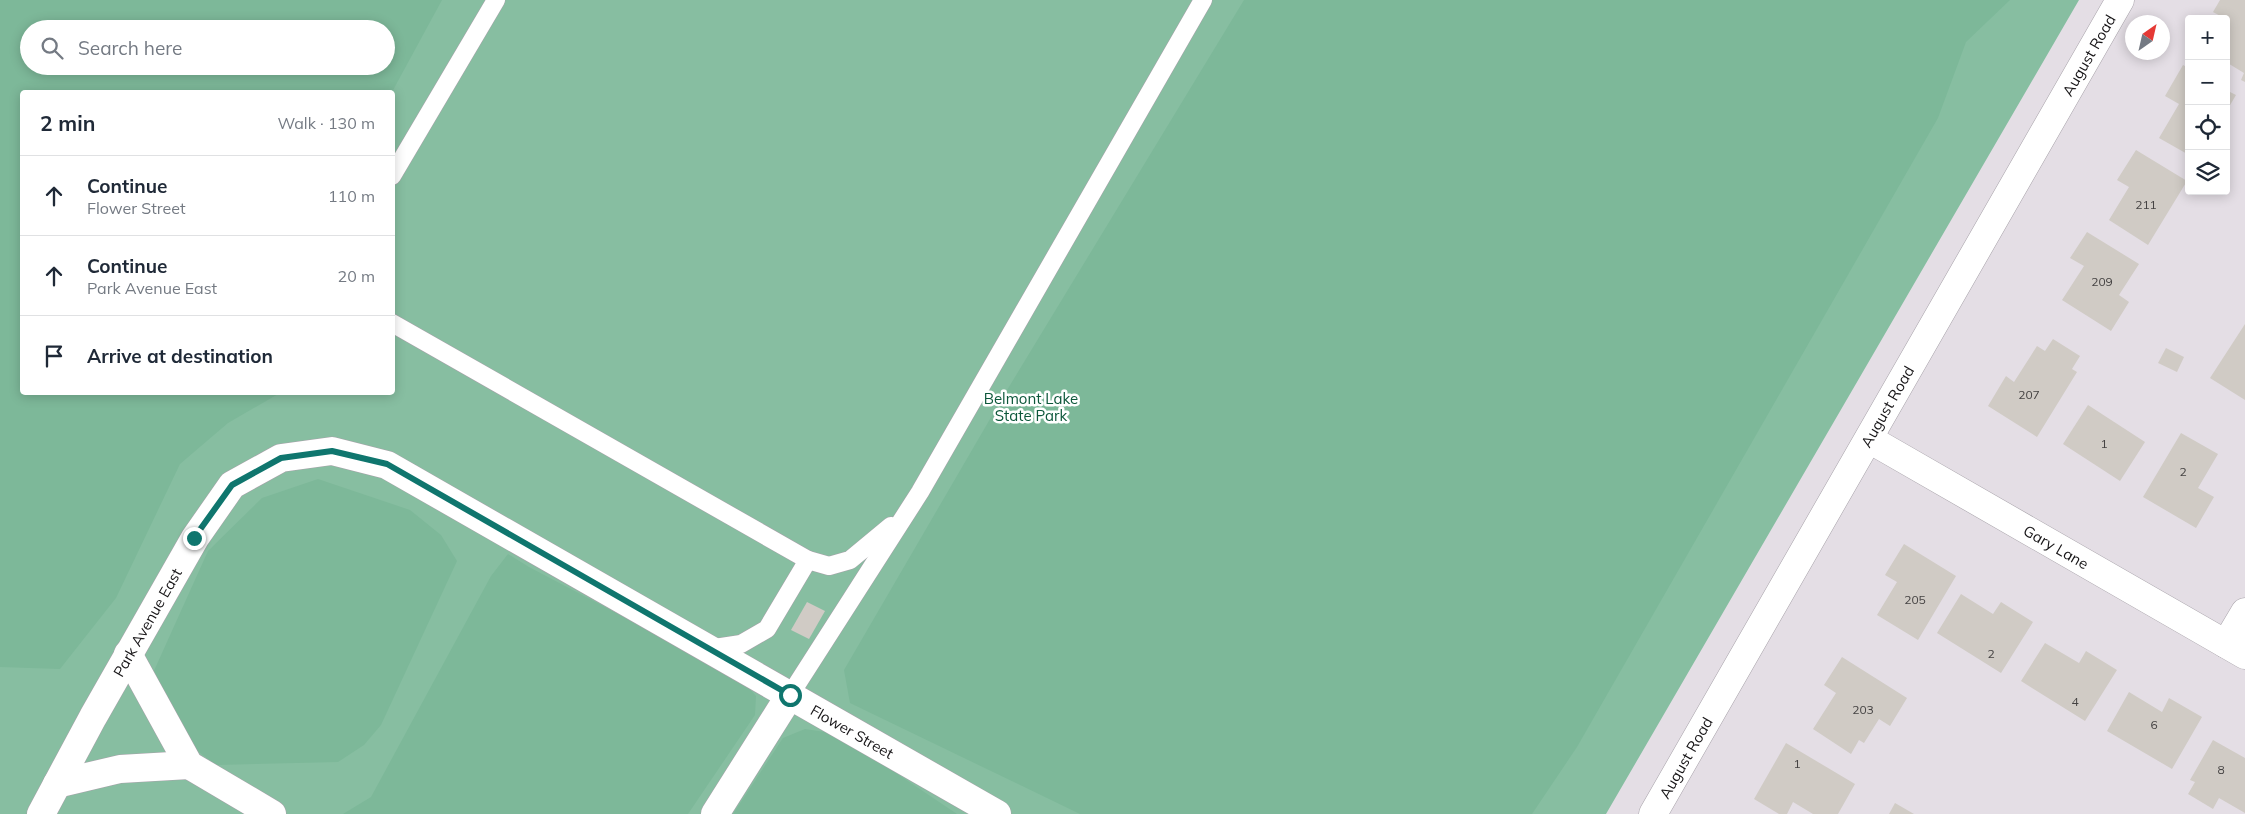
<!DOCTYPE html>
<meta charset="utf-8">
<style>
:root{--surface:#fff;--page:#f6f6f7;--text:#1f2937;--muted:#747a83;--line:#e0e1e3}
body{margin:0;font-family:Mulish,sans-serif;background:var(--page);color:var(--text)}
.controls{position:absolute;right:15px;top:15px;display:grid;overflow:hidden;border-radius:5px;box-shadow:0 2px 12px #0003}
.controls button{width:45px;height:45px;display:grid;place-items:center;padding:0;border:0;border-bottom:1px solid var(--line);background:var(--surface);color:var(--text);font:25px sans-serif}
.compass{position:absolute;left:2125px;top:15px;width:45px;height:45px;border-radius:50%;background:var(--surface);box-shadow:0 2px 12px #0003;rotate:34deg}
.stop{position:absolute;width:15px;height:15px;margin:-11px;border:4px solid #0f766e;border-radius:50%;background:#fff}
.stop.end{background:#0f766e;border-color:#fff;box-shadow:0 1px 5px #0008}
.list{margin:0;padding:0;list-style:none}
h2{display:flex;justify-content:space-between;align-items:center;height:65px;margin:0;padding:0 20px;font-size:21px}
h2 small{font-size:16px;font-weight:400;color:var(--muted)}
.list li{display:grid;grid-template-columns:32px 1fr auto;gap:15px;align-items:center;box-sizing:border-box;height:80px;padding:0 20px;border-top:1px solid var(--line)}
.list b{display:block;font-size:19px;white-space:nowrap}
.list p{margin:0;font-size:16px;white-space:nowrap;color:var(--muted)}
.list em{font-size:16px;font-style:normal;color:var(--muted)}
.icon{flex:none;width:28px;height:28px;fill:none;stroke:currentColor;stroke-width:2;stroke-linecap:round;stroke-linejoin:round}
.map{position:relative;flex:none;width:2245px;height:814px;overflow:hidden}
.search{position:absolute;background:var(--surface);box-shadow:0 2px 12px #0003;left:20px;top:20px;width:375px;height:55px;display:flex;align-items:center;gap:12px;box-sizing:border-box;padding:0 18px;border-radius:28px;color:var(--muted);font-size:19px}
.panel{position:absolute;background:var(--surface);box-shadow:0 2px 12px #0003;left:20px;top:90px;width:375px;height:305px;border-radius:5px}
.map>svg:first-child{display:block}
</style>
<div class="map">
<svg width="2245" height="814" viewBox="0 0 2245 814">
<rect width="100%" height="100%" fill="#e4dee5"/>
<path fill="#87bea1" fill-rule="evenodd" d="M0 0H2079L1606 814H0ZM29 29H386V66H29ZM22 92H392V392H22Z"/>
<g fill="#7db899" fill-rule="evenodd">
<path d="M0 0H442L392 92H22V392L280 393 228 423 180 464 116 598 60 669 0 667ZM29 29H386V66H29Z"/>
<polygon points="1244,0 2010,0 1966,42 1938,118 1577,747 1532,814 1080,814 850,703 844,670 1004,395"/>
<polygon points="318,479 410,510 441,535 457,561 381,725 364,745 338,762 216,765 175,734 153,673 208,551 262,498"/>
<polygon points="508,554 529,567 740,678 756,696 755,715 688,814 343,814 371,797 491,576"/>
<polygon points="805,729 838,734 957,814 733,814 783,738"/>
</g>
<g fill="#d0cbc5">
<polygon points="2220,0 2245,0 2245,82 2241,80 2244,73 2226,62 2226,19 2213,12"/>
<polygon points="2183,65 2189,68 2189,155 2159,138 2179,104 2165,96"/>
<polygon points="2226,90 2236,95 2226,112"/>
<polygon points="2136,150 2187,181 2148,245 2109,220 2129,187 2117,180"/>
<polygon points="2087,232 2139,264 2119,295 2129,302 2111,331 2062,300 2084,266 2070,258"/>
<polygon points="2245,324 2245,400 2210,378"/>
<polygon points="2053,339 2080,356 2072,369 2077,372 2037,437 1988,406 2006,376 2014,382 2037,346 2045,351"/>
<polygon points="2166,348 2184,357 2177,372 2158,363"/>
<polygon points="2088,405 2145,442 2120,481 2063,444"/>
<polygon points="2181,433 2218,454 2198,488 2214,497 2196,528 2143,497"/>
<polygon points="1904,544 1956,576 1918,640 1877,615 1897,582 1885,575"/>
<polygon points="1961,594 1993,614 2001,602 2033,622 2001,673 1937,633"/>
<polygon points="807,602 825,611 809,639 791,630"/>
<polygon points="2045,643 2079,663 2086,651 2117,670 2085,721 2021,681"/>
<polygon points="1842,657 1907,698 1890,726 1879,719 1864,743 1859,740 1851,754 1813,729 1836,693 1824,685"/>
<polygon points="2129,692 2162,712 2169,698 2202,717 2172,769 2107,731"/>
<polygon points="2213,740 2245,758 2245,813 2219,798 2213,809 2188,794 2195,782 2190,780"/>
<polygon points="1786,743 1855,784 1838,814 1813,814 1793,802 1787,814 1779,814 1754,799"/>
<polygon points="1895,803 1914,814 1889,814"/>
</g>
<g fill="none" stroke-linecap="round" stroke-linejoin="round">
<g stroke="#a7a2a9" stroke-width="19">
<g id="service">
<polyline points="392,176 496,0"/>
<polyline points="392,323 808,560 829,566 850,560 891,526"/>
<polyline points="708,649 741,644 767,629 808,560"/>
<polyline points="790,695 920,492 1203,0"/>
</g>
</g>
<g stroke="#a7a2a9" stroke-width="29">
<g id="minor">
<path id="s1" d="M1869 439 2245 655"/>
<polyline points="2226,644 2245,612"/>
<polyline points="128,654 189,765 272,814"/>
<polyline points="57,784 120,769 189,765"/>
<path id="s2" d="M41 814 93 717 195 538 232 485 281 458 332 451 387 465 997 814"/>
<polyline points="715,814 790,695"/>
</g>
</g>
<g stroke="#a7a2a9" stroke-width="29">
<g id="tertiary">
<path id="s3" d="M1653 814 2120 0"/>
</g>
</g>
<use href="#service" stroke="#fff" stroke-width="18"/>
<use href="#minor" stroke="#fff" stroke-width="28"/>
<use href="#tertiary" stroke="#fff" stroke-width="28"/>
</g>
<g fill="none" stroke-linecap="round" stroke-linejoin="round">
<polyline stroke="#0f766e" stroke-width="6" points="194,538 232,485 281,458 332,451 387,464 790,695"/>
</g>
<g text-anchor="middle" dominant-baseline="central" stroke-width="5" stroke-linejoin="round" paint-order="stroke">
<g font-size="12" fill="#444242">
<text x="2146" y="204">211</text>
<text x="2102" y="281">209</text>
<text x="2029" y="394">207</text>
<text x="2104" y="443">1</text>
<text x="2183" y="471">2</text>
<text x="1915" y="599">205</text>
<text x="1991" y="653">2</text>
<text x="2075" y="701">4</text>
<text x="1863" y="709">203</text>
<text x="2154" y="724">6</text>
<text x="1797" y="763">1</text>
<text x="2221" y="769">8</text>
</g>
<g font-size="15" fill="#161416" stroke="#fff">
<text stroke="none"><textPath href="#s3" startOffset="875">August Road</textPath></text>
<text stroke="none"><textPath href="#s3" startOffset="470">August Road</textPath></text>
<text stroke="none"><textPath href="#s1" startOffset="216">Gary Lane</textPath></text>
<text stroke="none"><textPath href="#s2" startOffset="219">Park Avenue East</textPath></text>
<text stroke="none"><textPath href="#s2" startOffset="1081">Flower Street</textPath></text>
<text stroke="none"><textPath href="#s3" startOffset="65">August Road</textPath></text>
</g>
<g font-size="15" fill="#0c573a" stroke="#fff">
<text x="1031" y="398">Belmont Lake<tspan x="1031" dy="17">State Park</tspan></text>
</g>
</g>
</svg>
<div class="controls">
<button>+</button>
<button>−</button>
<button><svg class="icon" aria-label="locate" viewBox="0 0 24 24"><circle cx="12" cy="12" r="6"/><path d="M12 2v4M12 18v4M2 12h4M18 12h4"/></svg></button>
<button><svg class="icon" aria-label="layers" viewBox="0 0 24 24"><path d="M12 4l9 5-9 5-9-5zM3 14l9 5 9-5"/></svg></button>
</div>
<svg class="compass" viewBox="-18 -18 36 36"><path d="M0-13l5 13h-10z" fill="#e53935"/><path d="M0 13l5-13h-10z" fill="#747a83"/></svg>
<div class="stop" style="left:790px;top:695px"></div>
<div class="stop end" style="left:194px;top:538px"></div>
<div class="search"><svg class="icon" aria-label="search" viewBox="0 0 24 24"><circle cx="10" cy="10" r="6"/><path d="M15 15l6 6"/></svg>Search here</div>
<section class="panel">
<h2>2 min<small>Walk · 130 m</small></h2>
<ul class="list">
<li><svg class="icon" aria-label="ahead" viewBox="0 0 24 24"><path d="M12 20V5M6 11l6-6 6 6"/></svg><div><b>Continue</b><p>Flower Street</p></div><em>110 m</em></li>
<li><svg class="icon" aria-label="ahead" viewBox="0 0 24 24"><path d="M12 20V5M6 11l6-6 6 6"/></svg><div><b>Continue</b><p>Park Avenue East</p></div><em>20 m</em></li>
<li><svg class="icon" aria-label="arrive" viewBox="0 0 24 24"><path d="M6 21V4h12l-3 4 3 4H6"/></svg><div><b>Arrive at destination</b></div></li>
</ul>
</section>
</div>
